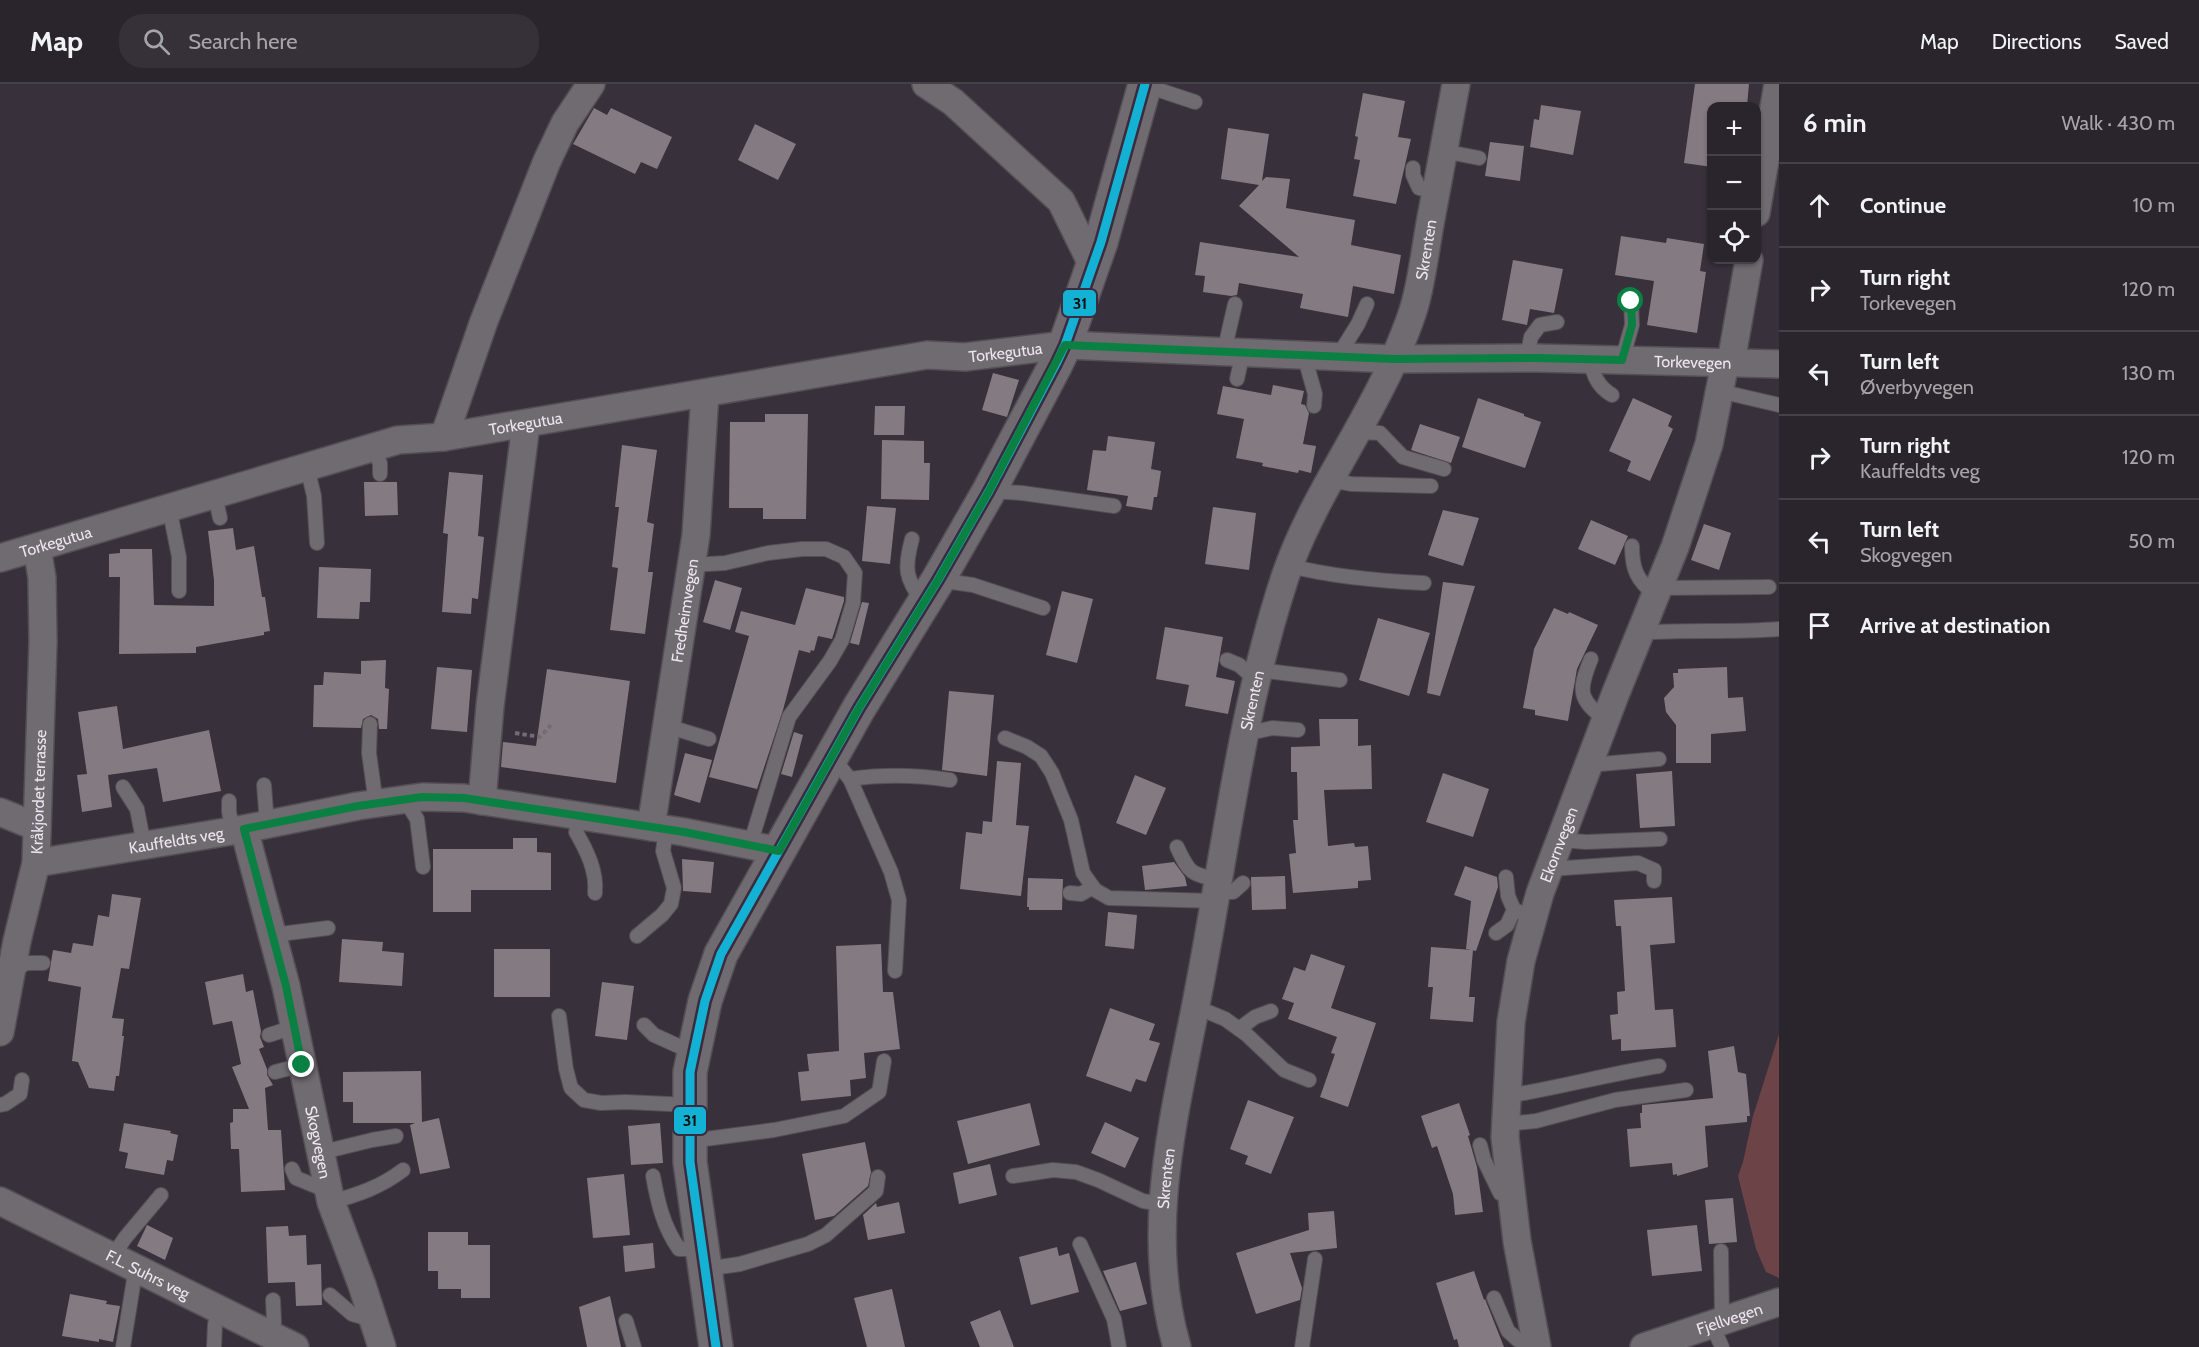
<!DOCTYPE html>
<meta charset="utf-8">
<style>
:root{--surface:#2a242c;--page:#363038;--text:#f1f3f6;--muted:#a5a4a9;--line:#464148}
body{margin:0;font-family:Cabin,sans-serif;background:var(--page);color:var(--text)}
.controls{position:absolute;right:18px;top:18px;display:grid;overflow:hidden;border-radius:12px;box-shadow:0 2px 4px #0004}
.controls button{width:54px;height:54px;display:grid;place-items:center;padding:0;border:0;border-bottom:2px solid var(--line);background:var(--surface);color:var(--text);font:30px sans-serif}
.stop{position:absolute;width:18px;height:18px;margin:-14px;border:4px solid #0b8043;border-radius:50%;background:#fff}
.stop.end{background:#0b8043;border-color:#fff;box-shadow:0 2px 6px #0008}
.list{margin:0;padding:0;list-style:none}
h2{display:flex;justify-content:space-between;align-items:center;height:78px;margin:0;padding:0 24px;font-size:26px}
h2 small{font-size:20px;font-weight:400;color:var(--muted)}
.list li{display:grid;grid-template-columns:39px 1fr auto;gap:18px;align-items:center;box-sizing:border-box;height:84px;padding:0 24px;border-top:2px solid var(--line)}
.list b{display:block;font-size:22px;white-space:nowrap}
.list p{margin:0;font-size:20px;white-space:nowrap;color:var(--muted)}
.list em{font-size:20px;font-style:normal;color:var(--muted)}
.icon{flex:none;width:33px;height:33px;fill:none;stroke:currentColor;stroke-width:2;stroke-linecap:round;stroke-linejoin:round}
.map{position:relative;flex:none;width:1779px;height:1263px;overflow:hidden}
header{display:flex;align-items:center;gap:36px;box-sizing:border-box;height:84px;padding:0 30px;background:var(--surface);border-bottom:2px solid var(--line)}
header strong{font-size:28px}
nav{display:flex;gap:33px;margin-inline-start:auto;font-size:21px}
.search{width:420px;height:54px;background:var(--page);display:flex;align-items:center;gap:15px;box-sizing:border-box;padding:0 21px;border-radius:24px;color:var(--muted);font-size:22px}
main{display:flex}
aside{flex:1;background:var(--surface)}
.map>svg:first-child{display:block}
</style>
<header>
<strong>Map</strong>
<div class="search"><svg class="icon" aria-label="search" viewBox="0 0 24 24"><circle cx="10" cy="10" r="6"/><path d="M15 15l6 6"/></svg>Search here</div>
<nav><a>Map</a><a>Directions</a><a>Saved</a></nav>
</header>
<main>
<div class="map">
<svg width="1779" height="1263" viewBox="0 0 1779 1263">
<rect width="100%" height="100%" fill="#38303a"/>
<polygon fill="#6c4448" points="1779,950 1779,1194 1766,1188 1756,1165 1738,1092 1743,1078 1753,1032"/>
<g fill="#847b82">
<polygon points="1695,0 1749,0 1747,22 1712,22 1712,83 1684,79"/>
<polygon points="1363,9 1405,17 1398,53 1411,55 1396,120 1353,112 1360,76 1354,75 1358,53 1355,52"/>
<polygon points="1541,21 1581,27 1573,71 1530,63 1534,35 1539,36"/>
<polygon points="594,24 607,31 611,24 672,53 657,85 641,78 635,90 573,60"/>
<polygon points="755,40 796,60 778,96 738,76"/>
<polygon points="1228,44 1269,50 1262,97 1266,93 1290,95 1286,124 1355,136 1351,161 1401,171 1394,210 1353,202 1348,233 1300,224 1303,210 1239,199 1237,211 1231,212 1203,208 1205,192 1195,191 1200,158 1299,173 1239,122 1259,101 1221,95"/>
<polygon points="1490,58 1524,62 1520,97 1485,92"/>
<polygon points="1621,152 1666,159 1667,154 1704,160 1700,187 1706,188 1697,249 1647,241 1654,197 1615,191"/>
<polygon points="1513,176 1563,185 1554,229 1530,225 1527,241 1502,236"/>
<polygon points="993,289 1019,296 1007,333 982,326"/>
<polygon points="1273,301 1304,307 1301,320 1305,321 1309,329 1303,360 1316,362 1311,389 1299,386 1298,389 1262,382 1263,379 1236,374 1244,335 1217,330 1223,302 1271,311"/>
<polygon points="1478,314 1524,330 1524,332 1541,338 1525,384 1462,363"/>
<polygon points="1633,314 1672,332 1668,342 1673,345 1650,397 1627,387 1631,377 1609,367"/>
<polygon points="875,322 905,322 904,351 874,351"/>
<polygon points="765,330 808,330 806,435 763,435 763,424 729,424 730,338 765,338"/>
<polygon points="1420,340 1460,353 1451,379 1411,366"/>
<polygon points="1108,352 1155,358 1151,385 1161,387 1157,413 1154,413 1152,426 1126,422 1128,412 1087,406 1093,366 1106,367"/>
<polygon points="882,356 924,357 924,379 930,379 929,416 881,415"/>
<polygon points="622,361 657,366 647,438 654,440 648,488 653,488 645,550 610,546 618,484 612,483 619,423 615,423"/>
<polygon points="449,388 483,391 478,452 484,453 478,515 472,514 471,530 442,528 448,450 443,449"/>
<polygon points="364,398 397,398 398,431 365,432"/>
<polygon points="867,422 896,424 890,480 862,477"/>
<polygon points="1213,423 1256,429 1249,486 1205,480"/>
<polygon points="1443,426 1479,434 1463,482 1428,471"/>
<polygon points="1591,436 1628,452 1615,481 1578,465"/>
<polygon points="1704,440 1731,449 1719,486 1691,476"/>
<polygon points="233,444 236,466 254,462 262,513 265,513 270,547 264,548 264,551 196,563 196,569 119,570 120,493 109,493 109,470 120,469 120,465 152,465 154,521 214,522 214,496 208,447"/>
<polygon points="319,483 371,485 370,518 360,518 359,535 317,534"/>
<polygon points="715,496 742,504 730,546 703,538"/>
<polygon points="1443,498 1475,502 1440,612 1427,609"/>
<polygon points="806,504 844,513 844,517 832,555 818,552 814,567 811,566 810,569 799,566 783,626 757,705 709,693 749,552 735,548 741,527 795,541"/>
<polygon points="1062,507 1093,515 1077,579 1046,571"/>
<polygon points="862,518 869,519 859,561 850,559"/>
<polygon points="1554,524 1568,530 1569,528 1598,541 1577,585 1568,637 1535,631 1535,626 1523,624 1534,565"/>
<polygon points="1378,534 1430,549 1409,612 1359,596"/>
<polygon points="1165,543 1223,553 1216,593 1235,597 1228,630 1185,622 1189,601 1156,595"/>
<polygon points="386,576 385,604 389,605 387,645 379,645 378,635 371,631 363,635 361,644 313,643 314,601 323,601 324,588 361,590 361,577"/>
<polygon points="437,583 472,586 467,648 431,645"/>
<polygon points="1727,583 1728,614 1743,613 1746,647 1711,650 1711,679 1676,679 1676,641 1666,628 1664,614 1674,603 1673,589 1678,589 1678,585"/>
<polygon points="547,585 630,597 616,699 501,683 503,658 536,662"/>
<polygon points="949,607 994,611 987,692 942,686"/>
<polygon points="117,622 123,665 209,646 221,707 163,718 157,684 108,691 112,723 82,728 77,691 87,690 78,628"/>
<polygon points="1319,635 1358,635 1358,662 1371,661 1372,705 1324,706 1328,762 1354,759 1355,763 1368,762 1371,796 1358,797 1358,804 1293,809 1289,770 1296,769 1293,736 1298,736 1297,688 1291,688 1291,663 1320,662"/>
<polygon points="794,648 803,651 792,693 781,690"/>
<polygon points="685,669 712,676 700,719 674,711"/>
<polygon points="997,677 1021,679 1016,741 1029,742 1021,812 960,805 966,748 982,750 983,737 992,738"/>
<polygon points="1672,687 1675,742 1640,744 1636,690"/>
<polygon points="1443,689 1489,705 1473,753 1426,738"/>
<polygon points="1135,691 1166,704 1146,751 1116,739"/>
<polygon points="513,754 537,754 537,768 551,769 551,806 471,806 471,828 433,828 433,765 513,765"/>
<polygon points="682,775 714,778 711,809 683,807"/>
<polygon points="1174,778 1185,793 1187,802 1145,806 1142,782"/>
<polygon points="1465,782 1497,793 1498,803 1476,867 1466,865 1471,817 1454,811"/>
<polygon points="1285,792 1286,825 1252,826 1251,793"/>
<polygon points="1028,794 1063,795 1062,826 1029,826 1029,823 1027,823"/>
<polygon points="112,810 141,814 129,885 121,884 112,934 124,935 122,952 124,952 119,992 116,992 114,1007 89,1004 78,978 72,977 81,903 48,897 53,866 71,869 73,859 93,862 98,831 109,833"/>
<polygon points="1672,813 1675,859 1650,861 1655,926 1673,925 1676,963 1621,967 1621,955 1612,956 1610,931 1618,930 1617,908 1625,907 1621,842 1616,842 1614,816"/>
<polygon points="1108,828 1137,831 1134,865 1105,862"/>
<polygon points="342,855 383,858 382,867 404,869 402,902 339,898"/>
<polygon points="881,860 883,908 893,908 900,965 864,969 866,994 850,996 851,1012 801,1017 798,988 809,987 807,970 839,967 836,862"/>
<polygon points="1431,863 1473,866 1469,913 1475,913 1473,938 1430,935 1433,903 1428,903"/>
<rect x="494" y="865" width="56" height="48"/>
<polygon points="1311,870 1345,882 1331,924 1376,939 1348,1023 1320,1013 1335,970 1331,969 1337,953 1288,935 1294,919 1282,915 1294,883 1305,887"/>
<polygon points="243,890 246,908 253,906 261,947 260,953 264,963 259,965 267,985 267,991 273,1001 265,1004 268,1046 281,1046 285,1106 241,1108 239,1065 231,1065 230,1039 233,1038 233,1025 249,1025 232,983 241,980 232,937 213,941 205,898"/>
<polygon points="602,898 634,902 627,956 595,952"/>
<polygon points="1110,924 1155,940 1149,956 1160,959 1146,998 1136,995 1131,1008 1086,992"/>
<polygon points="1734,962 1738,988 1746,990 1750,1032 1747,1032 1747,1038 1705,1042 1708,1083 1677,1092 1677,1090 1673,1091 1672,1079 1630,1083 1627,1045 1641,1044 1640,1029 1642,1029 1642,1021 1713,1014 1708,967"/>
<polygon points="421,987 422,1038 439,1034 450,1084 420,1090 410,1041 415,1039 353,1039 353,1018 343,1018 343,988"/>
<polygon points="1248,1016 1294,1033 1271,1090 1245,1080 1248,1072 1230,1065"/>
<polygon points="1030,1019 1040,1061 968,1080 957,1037"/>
<polygon points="1459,1019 1470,1051 1468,1052 1477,1083 1483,1128 1455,1131 1453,1110 1437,1062 1432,1064 1421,1032"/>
<polygon points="1105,1038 1139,1054 1125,1084 1091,1069"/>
<polygon points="124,1039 171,1047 170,1049 178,1051 173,1077 167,1076 164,1091 125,1084 128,1069 119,1067"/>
<polygon points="660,1039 663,1079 631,1081 628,1042"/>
<polygon points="865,1058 871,1088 868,1102 834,1132 815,1136 802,1070"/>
<polygon points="990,1080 997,1111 959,1120 953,1089"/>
<polygon points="624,1090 630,1151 593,1154 587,1094"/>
<polygon points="1733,1114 1737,1158 1709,1160 1705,1116"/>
<polygon points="899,1118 905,1149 868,1156 863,1131 876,1119 877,1123"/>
<polygon points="1334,1127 1337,1164 1290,1169 1302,1204 1300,1216 1256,1230 1236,1169 1309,1146 1308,1129"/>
<polygon points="147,1141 173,1154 165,1176 137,1162"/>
<polygon points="1697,1141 1702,1187 1652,1192 1647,1146"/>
<polygon points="288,1142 289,1152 306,1151 307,1181 321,1180 322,1221 296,1222 295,1198 268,1199 266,1143"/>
<polygon points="428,1148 468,1148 468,1161 490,1161 490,1214 461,1214 461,1205 438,1205 438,1187 428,1187"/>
<polygon points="653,1159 655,1184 625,1188 623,1162"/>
<polygon points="1057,1163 1059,1172 1069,1169 1079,1208 1031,1221 1019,1173"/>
<polygon points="1136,1178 1147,1220 1120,1227 1103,1187"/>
<polygon points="1474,1187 1484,1216 1485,1215 1504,1263 1459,1263 1457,1255 1454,1256 1436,1199"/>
<polygon points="892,1205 905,1263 867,1263 854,1214"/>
<polygon points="70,1210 107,1217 106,1220 120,1222 113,1258 99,1255 99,1258 62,1252"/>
<polygon points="610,1212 621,1263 587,1263 579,1223"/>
<polygon points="1000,1226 1014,1263 980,1263 970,1238"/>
</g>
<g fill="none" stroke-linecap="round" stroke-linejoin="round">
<g stroke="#554e56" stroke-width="16">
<g id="service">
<polyline points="1144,1 1195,18"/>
<polyline points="1443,67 1479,74"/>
<polyline points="1413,84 1413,91 1419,104 1436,108"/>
<polyline points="1224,268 1235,220"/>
<polyline points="1304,271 1315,310 1314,322"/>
<polyline points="1338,272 1358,240 1367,220"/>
<polyline points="1527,274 1531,253 1540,241 1557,238"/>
<path d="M1590 275C1593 291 1598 303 1612 311"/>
<polyline points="1622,276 1632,241 1631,217"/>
<polyline points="1237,295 1243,268"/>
<polyline points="1719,307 1779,321"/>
<polyline points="1358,348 1380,349 1403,373 1444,385"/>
<polyline points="372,364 380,379 380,390"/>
<polyline points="307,383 314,412 317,459"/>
<polyline points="1330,396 1351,400 1431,402"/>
<polyline points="991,407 1022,409 1114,422"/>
<polyline points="215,411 220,434"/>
<polyline points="169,423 179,473 179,507"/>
<path d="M912 455C904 484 905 495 924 519"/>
<path d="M1632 462C1632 486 1637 496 1656 512"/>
<polyline points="692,481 725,479 768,469 802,465 826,465 844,473 855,489 853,519 842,556 830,577 789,633 750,761"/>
<path d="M1290 482C1334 493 1379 497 1424 499"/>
<polyline points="938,496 973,501 1043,524"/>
<polyline points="1658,504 1769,503"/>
<path d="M1641 549C1686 545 1733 549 1779 545"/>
<path d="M1591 575C1578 607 1578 615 1606 636"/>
<polyline points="1227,576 1239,581 1256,596"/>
<polyline points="1259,586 1340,596"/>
<polyline points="370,640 369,669 376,720"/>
<polyline points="667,642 709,655"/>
<polyline points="1245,650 1272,644 1298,646"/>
<polyline points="1005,654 1027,663 1041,672 1052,689 1071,736 1083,789 1095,806 1109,814 1215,817"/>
<polyline points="832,673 850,695 891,788 899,816 895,887"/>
<polyline points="1589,681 1659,675"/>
<path d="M850 695C884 690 917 691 950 696"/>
<polyline points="264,701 267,740"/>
<polyline points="123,703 137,725 144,761"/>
<polyline points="405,716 417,735 423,783"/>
<polyline points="229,717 229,728 233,747"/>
<path d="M581 732 576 748C587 767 597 787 595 809"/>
<polyline points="1561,756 1586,758 1660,755"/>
<path d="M1177 763C1189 789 1191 791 1219 795"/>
<polyline points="1550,785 1638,779 1654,786 1654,797"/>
<polyline points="1506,793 1508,812 1514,826 1534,833"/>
<polyline points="1217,808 1233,808 1243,799"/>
<polyline points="1070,809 1081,810 1093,803"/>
<polyline points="1496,849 1507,841 1514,826"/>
<polyline points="272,851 328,844"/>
<polyline points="637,852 662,831 671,820 674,804 663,767 666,745"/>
<polyline points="12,888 26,879 43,879"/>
<polyline points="1196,923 1225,935 1246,950 1284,986 1309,996"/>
<polyline points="559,932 566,985 571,1004 584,1016 601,1019 626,1018 690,1021"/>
<polyline points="644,941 654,951 694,969"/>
<polyline points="1239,945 1255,933 1271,927"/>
<polyline points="269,951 294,943"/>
<polyline points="275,988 302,981"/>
<path d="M1507 1012C1558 1004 1608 990 1659 982"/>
<polyline points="0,1021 5,1020 20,1010 22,996"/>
<polyline points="1506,1040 1536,1037 1615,1016 1686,1006"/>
<polyline points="690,1057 774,1046 844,1032 879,1008 884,977"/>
<polyline points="1480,1061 1484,1076 1500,1109 1511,1107"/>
<polyline points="319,1069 372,1056 396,1052"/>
<polyline points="292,1085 296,1094 328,1107"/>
<path d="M653 1092C658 1119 663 1142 679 1165H703"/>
<polyline points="1013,1092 1053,1086 1076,1088 1098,1096 1143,1117 1162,1120"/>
<path d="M331 1118C357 1111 381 1103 403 1086"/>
<polyline points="1080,1160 1114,1235 1119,1263"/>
<polyline points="1721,1167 1722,1236"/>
<polyline points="113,1172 125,1154 161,1111"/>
<polyline points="706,1185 740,1180 808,1160 826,1151 876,1107 878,1093"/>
<polyline points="330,1211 352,1230 373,1236"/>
<polyline points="1494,1214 1508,1247 1518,1256 1537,1260"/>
<polyline points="626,1237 634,1263"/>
<polyline points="1711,1239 1722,1263"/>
<polyline points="272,1251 274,1238 273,1216"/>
<polyline points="123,1263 136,1183"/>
<polyline points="214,1263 215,1240 219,1225"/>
<polyline points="1302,1263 1315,1175"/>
</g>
</g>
<g stroke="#554e56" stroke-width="30">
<g id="minor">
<polyline points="926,0 953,18 1061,117 1093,182"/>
<polyline points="1756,129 1778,0"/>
<polyline points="1731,278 1749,176"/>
<polyline points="444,353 484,237 547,77 565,39 591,0"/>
<path id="s1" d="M0 474 398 356 444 353 927 271 965 273 1065 261 1394 275 1537 274 1779 280"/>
<polyline points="482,717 490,622 526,340"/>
<polyline points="0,728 37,743"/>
<path id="s2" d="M651 743 696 451 705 309"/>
<path id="s3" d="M244 745 286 902 331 1118 362 1201 382 1263"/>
<path id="s4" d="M36 779 244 745 358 722 422 713 464 714 542 726 684 748 779 767"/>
<path id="s5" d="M0 948 17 857 36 779 43 558 42 494 37 463"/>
<path id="s6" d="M0 1117 295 1263"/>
<path id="s7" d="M1177 1263C1144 1149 1173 1038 1195 925 1224 781 1239 633 1285 493 1311 416 1361 350 1394 276 1401 258 1410 239 1415 220 1423 191 1426 159 1432 129 1440 86 1448 43 1456 0"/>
<path id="s8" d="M1537 1263 1517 1157 1505 1053 1511 938 1521 877 1540 809 1615 611 1675 463 1709 360 1725 279"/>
<path id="s9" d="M1644 1263 1779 1218"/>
</g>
</g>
<g stroke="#554e56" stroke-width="36">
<polyline id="secondary" points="716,1263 690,1078 690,988 705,917 721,870 859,624 938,496 989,407 1056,280 1065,261 1101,158 1145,0"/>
</g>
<polyline stroke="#726c74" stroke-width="4" stroke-dasharray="4.5 3" stroke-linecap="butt" points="515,649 540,653 551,641"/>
<use href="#service" stroke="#706a71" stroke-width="14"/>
<use href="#minor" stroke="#706a71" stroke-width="27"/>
<use href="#secondary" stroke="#706a71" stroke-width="33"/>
<g stroke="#3a2c3e" stroke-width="14">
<polyline id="bus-1" points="716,1263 690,1078 690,988 705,917 721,870 859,624 938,496 989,407 1056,280 1065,261 1101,158 1145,0"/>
</g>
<use href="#bus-1" stroke="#13b2d5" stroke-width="9"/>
</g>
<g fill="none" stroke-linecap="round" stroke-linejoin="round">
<polyline stroke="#0b8043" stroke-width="8" points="302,981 286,902 244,745 358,722 422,713 464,714 684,748 779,767 859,624 938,496 989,407 1065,261 1394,275 1537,274 1622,276 1632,241 1631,217"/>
</g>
<g text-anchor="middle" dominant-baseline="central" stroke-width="6" stroke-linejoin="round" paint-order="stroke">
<g font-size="16" fill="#eee5f0" stroke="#3a2c3e">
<text stroke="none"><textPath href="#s7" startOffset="1142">Skrenten</textPath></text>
<text stroke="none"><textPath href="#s1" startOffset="1030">Torkegutua</textPath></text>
<text stroke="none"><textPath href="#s1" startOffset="1718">Torkevegen</textPath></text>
<text stroke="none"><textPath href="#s1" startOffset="544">Torkegutua</textPath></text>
<text stroke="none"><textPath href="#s1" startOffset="58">Torkegutua</textPath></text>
<text stroke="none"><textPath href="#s2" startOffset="219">Fredheimvegen</textPath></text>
<text stroke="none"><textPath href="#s7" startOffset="656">Skrenten</textPath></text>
<text stroke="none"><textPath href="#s5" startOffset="244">Kråkjordet terrasse</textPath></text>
<text stroke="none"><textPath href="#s4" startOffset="142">Kauffeldts veg</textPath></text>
<text stroke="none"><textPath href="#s8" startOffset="512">Ekornvegen</textPath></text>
<text stroke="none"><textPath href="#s3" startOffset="322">Skogvegen</textPath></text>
<text stroke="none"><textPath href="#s7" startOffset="170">Skrenten</textPath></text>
<text stroke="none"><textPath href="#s6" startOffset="165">F.L. Suhrs veg</textPath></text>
<text stroke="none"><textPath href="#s9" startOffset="90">Fjellvegen</textPath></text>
</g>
</g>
<g stroke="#3a2c3e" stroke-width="2">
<rect x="1062" y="205" width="35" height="28" rx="6" fill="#13b2d5"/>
<rect x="673" y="1022" width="34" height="29" rx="6" fill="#13b2d5"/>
</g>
<g font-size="16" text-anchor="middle" font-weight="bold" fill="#111">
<text x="1080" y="225">31</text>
<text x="690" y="1042">31</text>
</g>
</svg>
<div class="controls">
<button>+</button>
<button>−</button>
<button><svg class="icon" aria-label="locate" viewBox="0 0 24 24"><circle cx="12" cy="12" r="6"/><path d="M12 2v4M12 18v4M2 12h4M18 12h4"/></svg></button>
</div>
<div class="stop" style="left:1631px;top:217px"></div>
<div class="stop end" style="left:302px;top:981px"></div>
</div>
<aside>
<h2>6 min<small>Walk · 430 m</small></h2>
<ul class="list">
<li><svg class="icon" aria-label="ahead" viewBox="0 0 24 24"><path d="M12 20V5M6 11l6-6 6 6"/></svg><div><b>Continue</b></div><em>10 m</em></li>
<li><svg class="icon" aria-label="right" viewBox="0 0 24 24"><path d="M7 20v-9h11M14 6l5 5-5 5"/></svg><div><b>Turn right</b><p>Torkevegen</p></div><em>120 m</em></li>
<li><svg class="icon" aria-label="left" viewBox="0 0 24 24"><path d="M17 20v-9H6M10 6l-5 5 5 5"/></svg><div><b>Turn left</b><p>Øverbyvegen</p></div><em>130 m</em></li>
<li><svg class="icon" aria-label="right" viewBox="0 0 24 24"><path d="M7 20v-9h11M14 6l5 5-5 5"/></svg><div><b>Turn right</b><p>Kauffeldts veg</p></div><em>120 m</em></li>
<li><svg class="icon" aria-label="left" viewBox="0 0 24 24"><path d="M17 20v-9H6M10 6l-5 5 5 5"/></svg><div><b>Turn left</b><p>Skogvegen</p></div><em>50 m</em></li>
<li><svg class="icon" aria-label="arrive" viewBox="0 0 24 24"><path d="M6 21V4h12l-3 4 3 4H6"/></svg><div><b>Arrive at destination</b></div></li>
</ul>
</aside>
</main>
